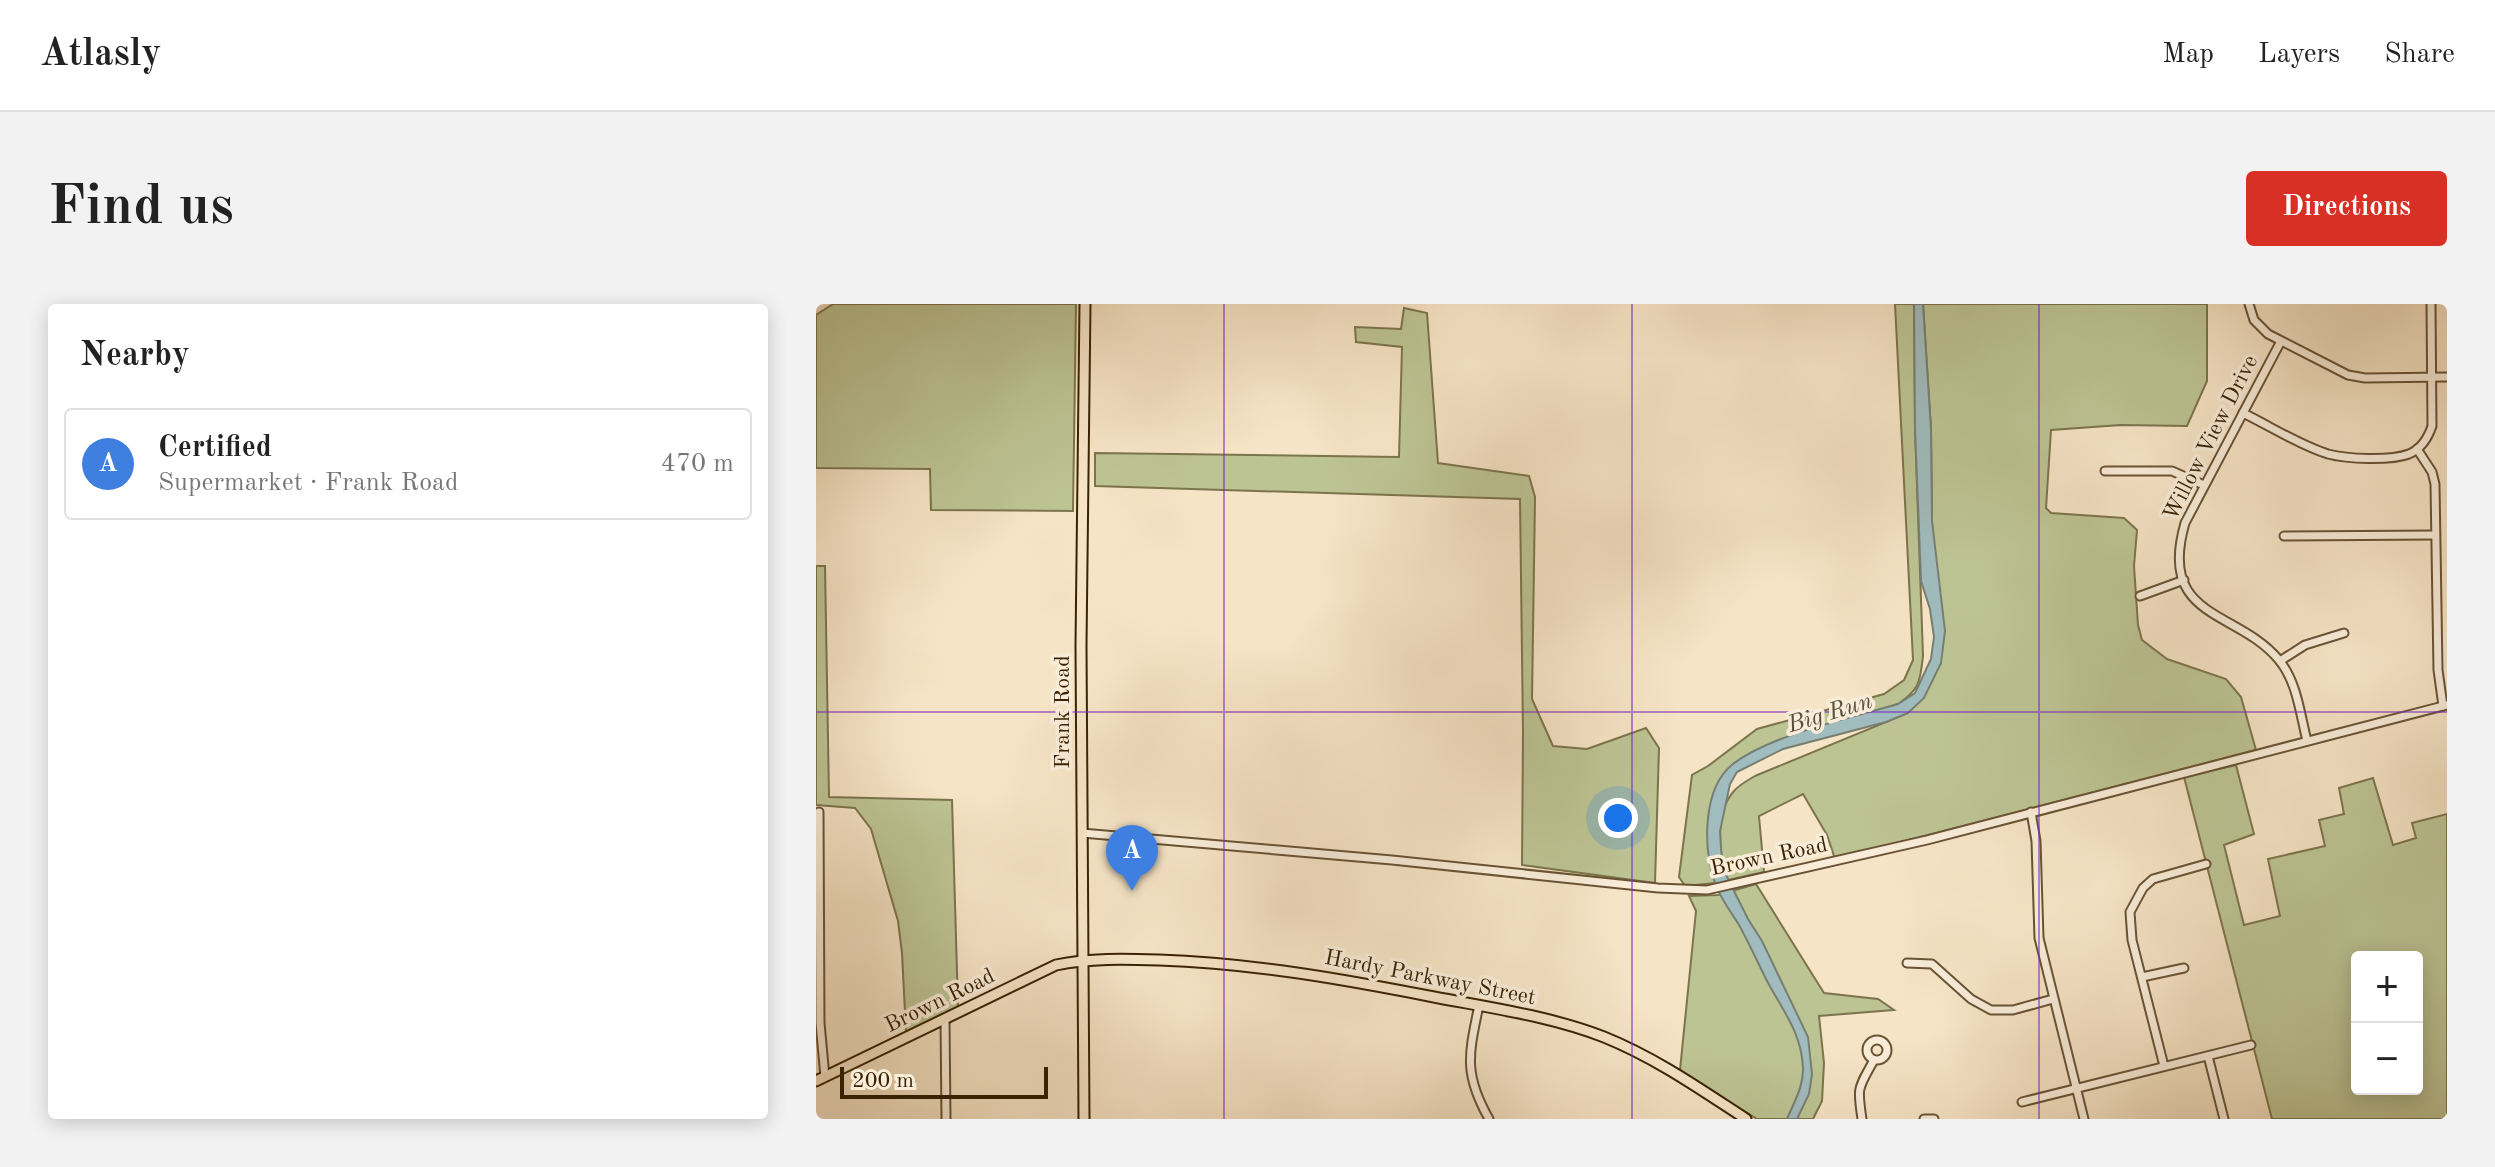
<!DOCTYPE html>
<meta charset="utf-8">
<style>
:root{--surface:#fff;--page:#f2f2f2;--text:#222;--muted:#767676;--line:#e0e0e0;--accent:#d93025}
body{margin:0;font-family:"Old Standard TT",serif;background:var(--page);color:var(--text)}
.controls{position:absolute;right:24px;bottom:24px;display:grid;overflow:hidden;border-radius:8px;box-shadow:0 4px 20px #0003}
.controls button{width:72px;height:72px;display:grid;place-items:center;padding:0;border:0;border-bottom:2px solid var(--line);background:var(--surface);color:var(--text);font:40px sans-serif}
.scale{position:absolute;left:24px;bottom:20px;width:208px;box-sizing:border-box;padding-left:8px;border:4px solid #3a2303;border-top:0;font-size:22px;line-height:28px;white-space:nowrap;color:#3a2303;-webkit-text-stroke:6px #f9edda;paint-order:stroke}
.you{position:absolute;left:802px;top:514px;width:28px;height:28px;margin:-20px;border:6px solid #fff;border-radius:50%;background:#1a73e8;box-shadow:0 0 0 12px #1a73e833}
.badge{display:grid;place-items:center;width:52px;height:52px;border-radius:50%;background:var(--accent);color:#fff;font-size:26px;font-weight:700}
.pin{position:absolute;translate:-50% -66px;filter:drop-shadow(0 2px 4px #0008)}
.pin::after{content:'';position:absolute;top:42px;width:28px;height:24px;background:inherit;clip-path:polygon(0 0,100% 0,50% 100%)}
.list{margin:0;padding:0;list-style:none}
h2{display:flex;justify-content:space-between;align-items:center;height:104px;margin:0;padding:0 32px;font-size:34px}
h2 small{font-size:26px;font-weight:400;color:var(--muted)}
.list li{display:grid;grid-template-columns:52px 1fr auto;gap:24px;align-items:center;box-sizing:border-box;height:112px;margin:0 16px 16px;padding:0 16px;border:2px solid var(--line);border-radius:8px}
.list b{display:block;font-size:30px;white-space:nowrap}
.list p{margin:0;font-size:26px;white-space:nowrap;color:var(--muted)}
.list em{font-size:26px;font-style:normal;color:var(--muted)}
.map{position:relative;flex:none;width:1631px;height:815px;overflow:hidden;border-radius:8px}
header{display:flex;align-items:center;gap:48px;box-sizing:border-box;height:112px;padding:0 40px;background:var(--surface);border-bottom:2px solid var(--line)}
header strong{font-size:38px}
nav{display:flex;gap:44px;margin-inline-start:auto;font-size:28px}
.intro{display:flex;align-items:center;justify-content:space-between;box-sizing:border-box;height:192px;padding:0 48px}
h1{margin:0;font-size:56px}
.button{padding:20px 36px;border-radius:8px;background:var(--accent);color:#fff;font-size:28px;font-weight:700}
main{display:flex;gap:48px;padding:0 48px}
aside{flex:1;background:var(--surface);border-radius:8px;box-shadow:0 4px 20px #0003}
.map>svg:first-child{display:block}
</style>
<header>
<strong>Atlasly</strong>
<nav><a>Map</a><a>Layers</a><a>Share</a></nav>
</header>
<div class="intro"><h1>Find us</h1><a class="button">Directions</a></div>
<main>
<aside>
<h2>Nearby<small></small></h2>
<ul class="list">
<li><span class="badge" style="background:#3f7fe0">A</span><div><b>Certified</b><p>Supermarket · Frank Road</p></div><em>470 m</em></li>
</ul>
</aside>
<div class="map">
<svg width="1631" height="815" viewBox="0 0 1631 815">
<rect width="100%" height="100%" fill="#f6e4c6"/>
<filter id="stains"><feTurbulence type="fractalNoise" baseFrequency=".0025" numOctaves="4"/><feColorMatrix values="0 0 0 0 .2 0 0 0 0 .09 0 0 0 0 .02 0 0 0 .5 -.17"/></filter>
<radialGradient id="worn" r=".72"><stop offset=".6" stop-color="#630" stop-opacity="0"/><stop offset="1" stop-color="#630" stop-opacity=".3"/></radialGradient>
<g fill="#bdc494" stroke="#7c744c" stroke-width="2" fill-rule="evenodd">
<polygon points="17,0 260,0 257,207 115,206 114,165 0,164 0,11"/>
<path d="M1079 0H1098L1099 125 1107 352C1104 378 1104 385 1082 400L960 437 918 459 892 514 893 544 899 579 869 582 863 573 876 471 892 462 941 425 1068 390 1088 376 1097 356Z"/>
<path d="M1107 0H1391V77L1371 122 1305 121 1235 126 1230 204 1235 209 1308 214 1321 226 1318 262 1322 321 1326 336 1351 355 1410 375 1425 393 1440 446 1019 555 1011 531 987 490 943 512 948 568 912 576C903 551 898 509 918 487 923 481 932 476 939 472L1092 409 1125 359 1116 217 1115 125Z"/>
<polygon points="588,4 611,9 622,159 713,172 719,193 716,395 737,442 771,445 830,424 843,444 839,579 706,561 707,428 704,195 279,182 279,149 583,153 586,43 540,38 539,23 585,25"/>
<polygon points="0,262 9,262 13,493 136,496 142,703 90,728 86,649 82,617 55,525 39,504 0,501"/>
<path d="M1420 461 1438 530 1408 541 1428 621 1464 612 1452 555 1509 542 1503 516 1528 510 1523 484 1557 474 1577 541 1600 534 1596 519 1631 510V815H1456L1368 473ZM1541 653H1601V785H1541Z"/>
<polygon points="940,580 1008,689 1062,695 1078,706 1003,712 1008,759 1006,797 997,815 941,815 864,766 880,607 873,592 902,591"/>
</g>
<path fill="#a0bcbe" stroke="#777f73" stroke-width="2" d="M1098 0H1107L1115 125 1116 217 1129 327 1125 359 1108 394 1092 409 1070 418 967 445 921 468 914 480 904 527 906 560 912 575 932 615 946 637 992 733 996 770 993 790 981 815H971C978 798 988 782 987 763 985 727 966 706 950 675 941 657 933 639 923 621 915 608 904 594 899 579 887 544 886 484 917 460 954 431 1035 414 1082 400L1099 389 1115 355 1118 333 1114 305 1105 277 1099 125Z"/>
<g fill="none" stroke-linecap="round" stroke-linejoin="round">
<g stroke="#695334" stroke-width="11">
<g id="minor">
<polyline points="1433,0 1438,16 1452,30 1532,71 1549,74 1631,73"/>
<path d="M1465 37 1369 219C1341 316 1421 305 1463 356 1481 378 1484 409 1491 437"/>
<path d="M1427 109C1454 122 1483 141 1512 150 1531 155 1574 157 1593 150 1605 145 1612 134 1616 122L1615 0"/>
<polyline points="1601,145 1616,168 1619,180 1622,366 1627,402"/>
<polyline points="1289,167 1356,167 1388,181"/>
<polyline points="1468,232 1619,231"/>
<polyline points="1324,292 1368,276"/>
<polyline points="1464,357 1489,341 1528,329"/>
<polyline points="3,508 4,719 9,773"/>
<polyline points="1215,508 1220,537 1223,634 1268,815"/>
<polyline points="266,529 576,556 842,584 891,586 1111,536 1631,401"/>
<polyline points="1091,659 1116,660 1155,695 1175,706 1197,706 1237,695"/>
<polyline points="1326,673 1368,664"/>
<path d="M663 701C653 750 647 769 673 815"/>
<polyline points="129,715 130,815"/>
<circle cx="1061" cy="746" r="10"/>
<polyline points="1392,752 1408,815"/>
<polyline points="1348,762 1316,636 1314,608 1327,584 1337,575 1390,560"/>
<polyline points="1206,798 1435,741"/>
<path d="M1046 815C1041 782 1042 785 1058 756"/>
<polyline points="1108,815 1118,815"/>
</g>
</g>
<g stroke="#3a2303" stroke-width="13">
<g id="major">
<path d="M0 777 240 661C274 654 308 655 343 656 436 659 526 675 618 693 675 704 734 712 788 733 840 754 884 785 930 815"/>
<polyline points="268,815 265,341 269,0"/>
</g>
</g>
<use href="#minor" stroke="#f9edda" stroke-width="7"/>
<use href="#major" stroke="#f6e4c6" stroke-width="9"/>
</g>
<path fill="none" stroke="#7b2cbf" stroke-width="2" stroke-opacity="0.55" d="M408 0V815M816 0V815M1223 0V815M0 408H1631"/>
<g text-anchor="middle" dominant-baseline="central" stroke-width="7" stroke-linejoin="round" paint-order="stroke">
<g font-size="22" fill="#3a2303" stroke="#f9edda">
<text transform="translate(1395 134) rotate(-63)">Willow View Drive</text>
<text transform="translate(247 408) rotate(-90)">Frank Road</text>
<text transform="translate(953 553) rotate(-12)">Brown Road</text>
<text transform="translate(614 674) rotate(11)">Hardy Parkway Street</text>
<text transform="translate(124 697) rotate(-26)">Brown Road</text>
</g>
<g font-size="24" font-style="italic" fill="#59513b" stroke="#f9edda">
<text transform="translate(1014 410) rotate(-17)">Big Run</text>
</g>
</g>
<rect width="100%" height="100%" filter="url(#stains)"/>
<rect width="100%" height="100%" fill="url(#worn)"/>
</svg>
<div class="controls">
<button>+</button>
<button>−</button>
</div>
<div class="scale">200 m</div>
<div class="you"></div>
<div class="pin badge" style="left:316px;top:587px;background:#3f7fe0">A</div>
</div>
</main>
